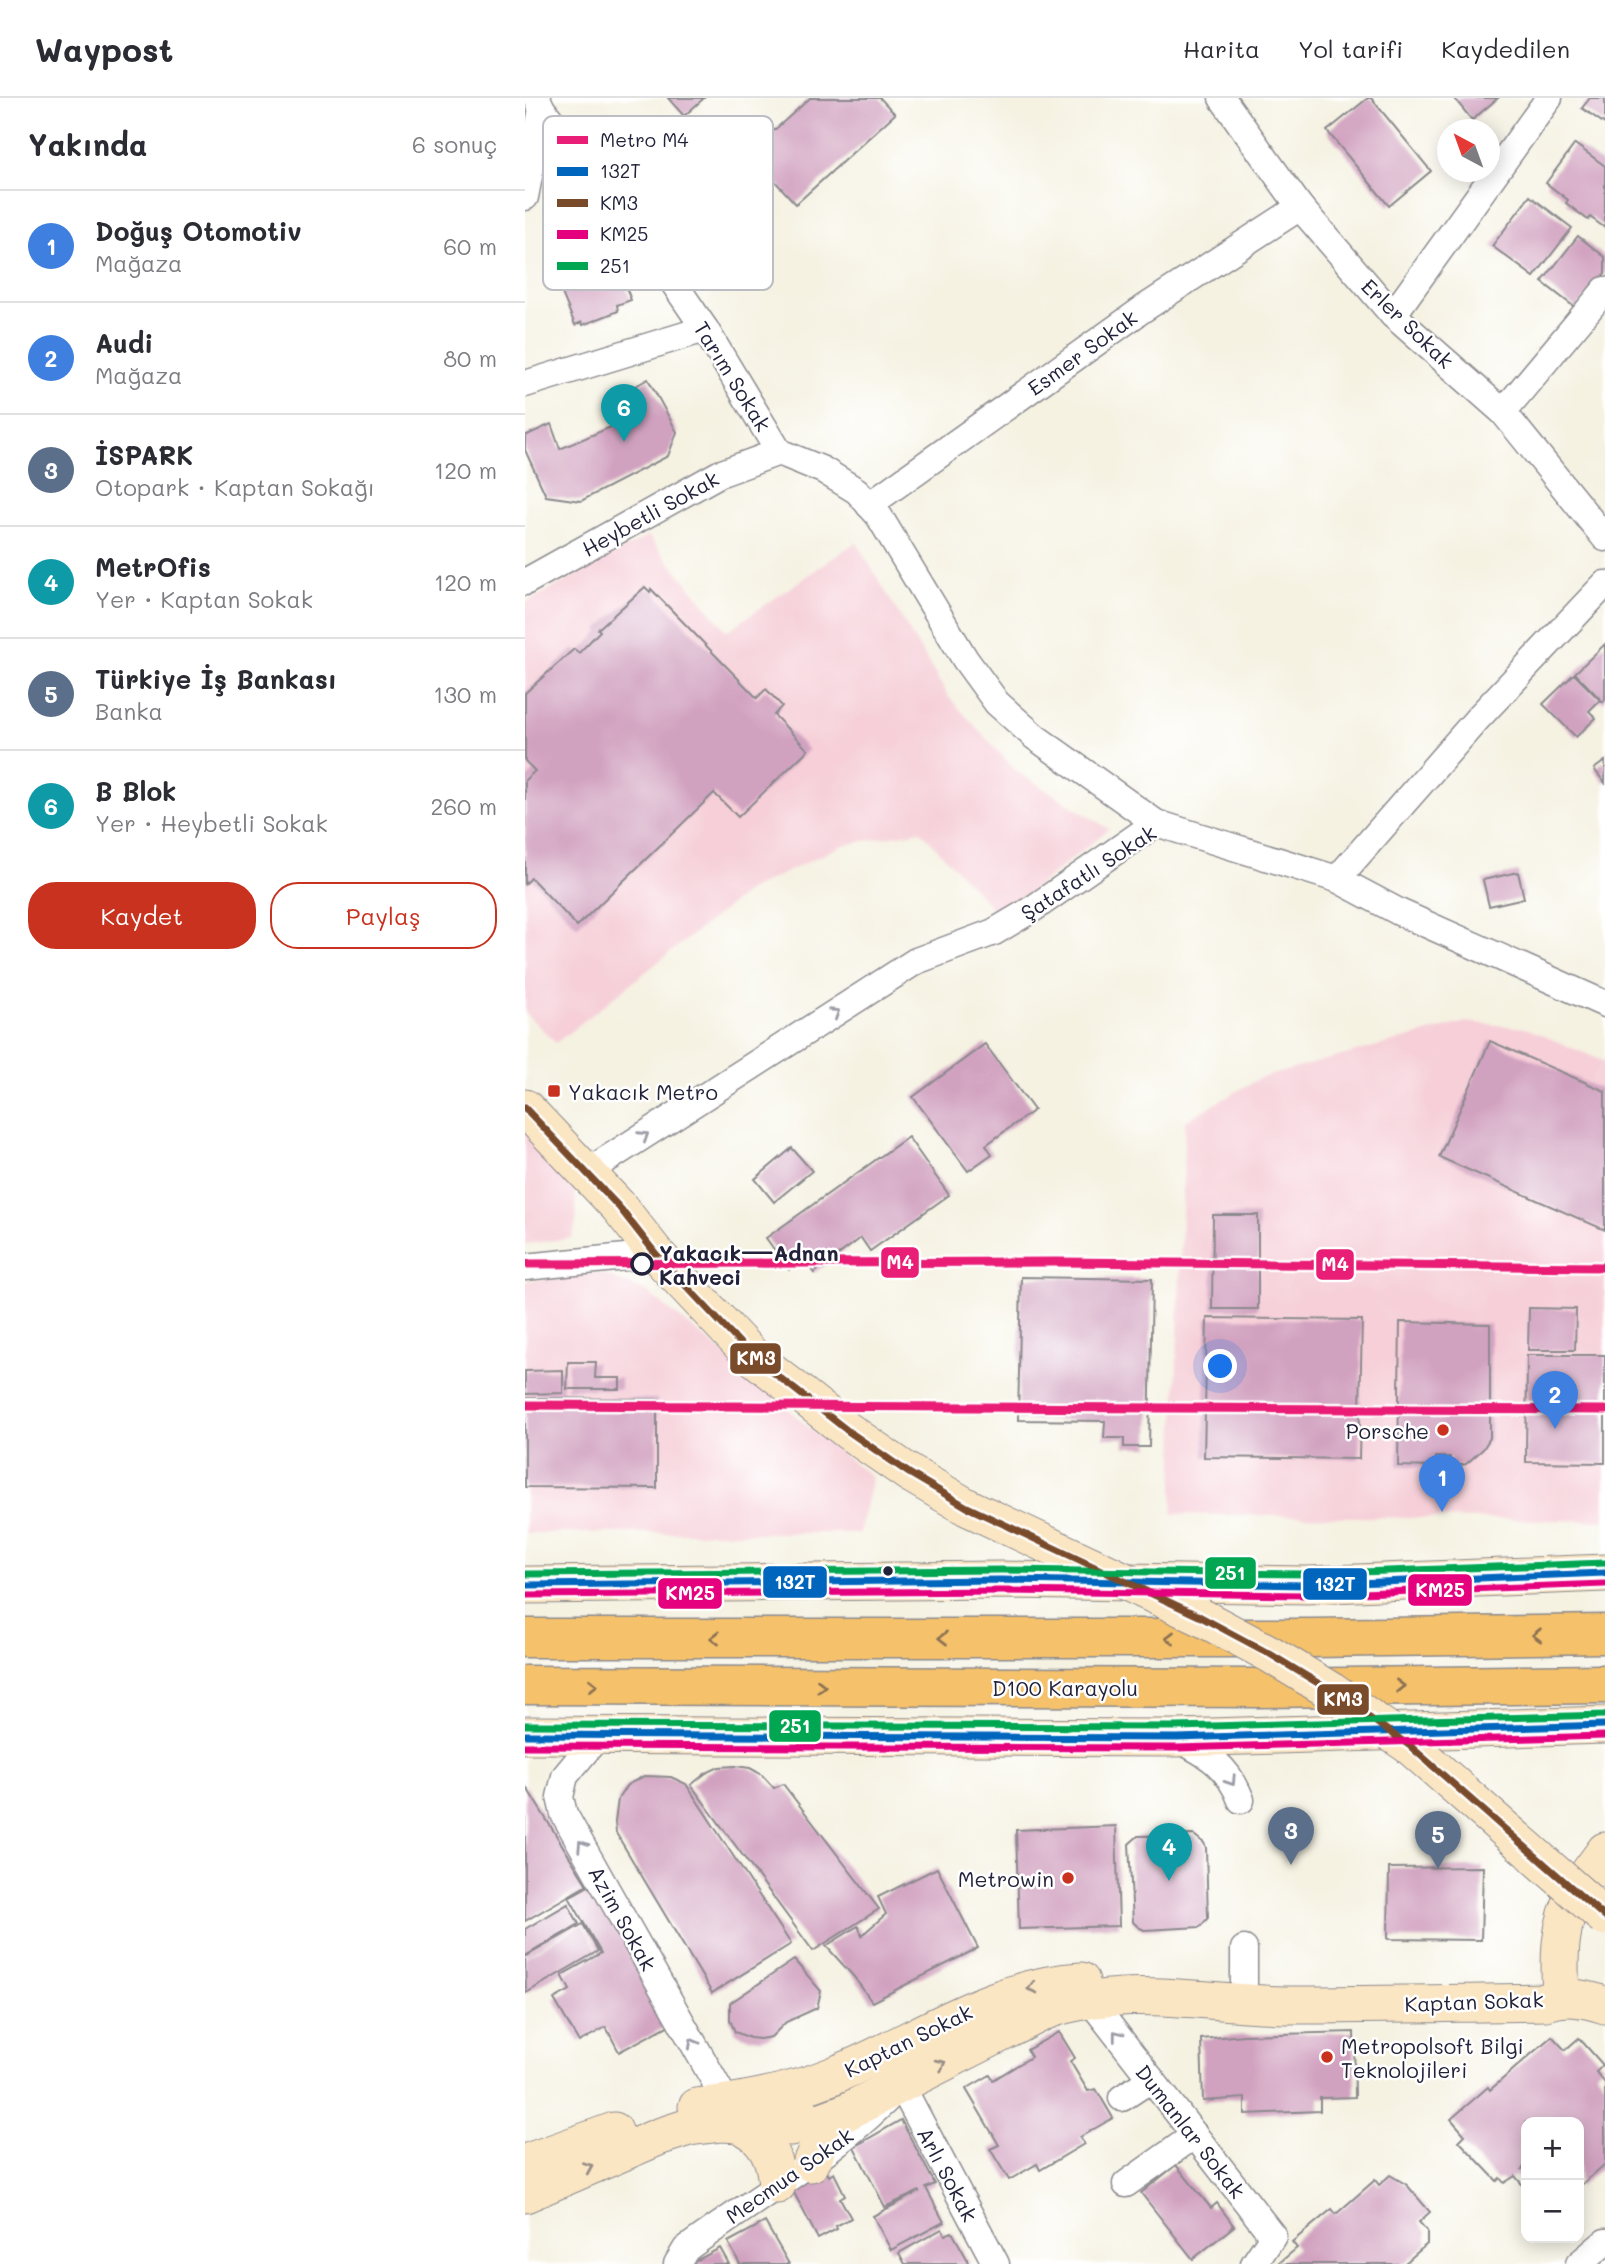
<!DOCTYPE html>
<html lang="tr">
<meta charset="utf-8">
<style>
:root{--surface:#fff;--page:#f7f7f7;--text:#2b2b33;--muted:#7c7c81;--line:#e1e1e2;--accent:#c8321e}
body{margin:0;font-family:Mali,sans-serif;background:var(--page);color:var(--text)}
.controls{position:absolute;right:21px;bottom:21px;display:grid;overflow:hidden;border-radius:14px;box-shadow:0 4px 18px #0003}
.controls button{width:63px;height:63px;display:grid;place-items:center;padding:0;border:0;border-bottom:2px solid var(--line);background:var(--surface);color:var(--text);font:35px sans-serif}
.compass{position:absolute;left:912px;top:21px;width:63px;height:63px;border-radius:50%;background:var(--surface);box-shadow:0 4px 18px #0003;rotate:319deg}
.you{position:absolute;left:696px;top:1269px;width:24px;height:24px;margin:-18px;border:5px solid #fff;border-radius:50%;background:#1a73e8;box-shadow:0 0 0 10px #1a73e833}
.badge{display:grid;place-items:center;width:46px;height:46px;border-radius:50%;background:var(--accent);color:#fff;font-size:23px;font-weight:700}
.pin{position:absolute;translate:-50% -58px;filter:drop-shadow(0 2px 4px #0008)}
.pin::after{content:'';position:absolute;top:37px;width:24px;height:21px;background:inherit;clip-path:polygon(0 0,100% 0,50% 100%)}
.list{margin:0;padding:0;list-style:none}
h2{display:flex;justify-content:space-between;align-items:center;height:91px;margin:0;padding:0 28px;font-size:30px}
h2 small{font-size:23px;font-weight:400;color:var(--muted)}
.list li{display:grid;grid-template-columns:46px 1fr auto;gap:21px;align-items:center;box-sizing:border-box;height:112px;padding:0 28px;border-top:2px solid var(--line)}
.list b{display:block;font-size:26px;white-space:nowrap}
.list p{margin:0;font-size:23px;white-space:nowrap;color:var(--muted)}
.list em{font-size:23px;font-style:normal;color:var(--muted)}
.actions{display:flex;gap:14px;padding:21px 28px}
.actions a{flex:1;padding:16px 0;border:2px solid var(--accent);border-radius:28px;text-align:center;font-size:24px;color:var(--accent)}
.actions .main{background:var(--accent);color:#fff}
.map{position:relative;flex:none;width:1080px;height:2166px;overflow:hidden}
header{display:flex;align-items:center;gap:42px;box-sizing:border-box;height:98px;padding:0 35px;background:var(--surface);border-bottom:2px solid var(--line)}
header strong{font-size:33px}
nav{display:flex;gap:38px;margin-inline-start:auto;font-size:24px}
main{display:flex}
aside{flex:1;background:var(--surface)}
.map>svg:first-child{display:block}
</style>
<header>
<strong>Waypost</strong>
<nav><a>Harita</a><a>Yol tarifi</a><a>Kaydedilen</a></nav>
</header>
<main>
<aside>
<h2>Yakında<small>6 sonuç</small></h2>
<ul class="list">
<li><span class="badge" style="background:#3f7fe0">1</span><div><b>Doğuş Otomotiv</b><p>Mağaza</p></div><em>60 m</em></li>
<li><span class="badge" style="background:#3f7fe0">2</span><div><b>Audi</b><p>Mağaza</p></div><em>80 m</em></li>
<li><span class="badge" style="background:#5c6f8a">3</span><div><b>İSPARK</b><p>Otopark · Kaptan Sokağı</p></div><em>120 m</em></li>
<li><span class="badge" style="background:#0f9aa8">4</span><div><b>MetrOfis</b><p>Yer · Kaptan Sokak</p></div><em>120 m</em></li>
<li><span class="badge" style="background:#5c6f8a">5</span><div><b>Türkiye İş Bankası</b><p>Banka</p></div><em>130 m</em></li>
<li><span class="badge" style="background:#0f9aa8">6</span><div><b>B Blok</b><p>Yer · Heybetli Sokak</p></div><em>260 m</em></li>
</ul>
<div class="actions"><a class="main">Kaydet</a><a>Paylaş</a></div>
</aside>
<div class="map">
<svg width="1080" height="2166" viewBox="0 0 1080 2166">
<rect width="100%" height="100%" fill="#fff"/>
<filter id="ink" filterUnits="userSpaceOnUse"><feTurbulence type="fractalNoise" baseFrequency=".0143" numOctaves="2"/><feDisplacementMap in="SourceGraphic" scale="14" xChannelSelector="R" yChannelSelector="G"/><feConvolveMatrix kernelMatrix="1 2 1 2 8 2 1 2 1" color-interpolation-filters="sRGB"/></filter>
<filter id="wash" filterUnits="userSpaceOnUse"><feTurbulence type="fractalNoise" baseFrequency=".00686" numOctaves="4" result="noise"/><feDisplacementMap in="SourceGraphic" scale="28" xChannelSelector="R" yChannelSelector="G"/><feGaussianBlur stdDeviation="1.57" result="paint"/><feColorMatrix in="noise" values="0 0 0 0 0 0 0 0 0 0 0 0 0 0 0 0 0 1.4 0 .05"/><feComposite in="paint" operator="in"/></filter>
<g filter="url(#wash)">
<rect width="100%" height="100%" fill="#f5f2e2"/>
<g fill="#f6cfd8">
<polygon points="123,438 202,533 331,444 423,598 491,673 584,731 475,819 396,733 318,747 224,792 31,945 0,915 0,505"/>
<polygon points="941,924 1001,930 1080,964 1080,1423 647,1416 660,1023 735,980"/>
<polygon points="0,1029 48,1078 52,1120 47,1140 0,1146"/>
<polygon points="75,1175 122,1194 206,1261 295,1339 347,1379 334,1435 0,1435 0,1183"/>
</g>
<g id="blocks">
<g fill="#d1a2c0">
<polygon points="143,0 179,0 159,18"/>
<polygon points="285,0 355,0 370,16 271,106 224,55"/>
<polygon points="843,0 846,0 906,73 864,108 802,33"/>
<polygon points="929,0 973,0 947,22"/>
<polygon points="1065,0 1080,0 1080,26 1057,10"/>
<polygon points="1050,46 1080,68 1080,130 1065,119 1063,122 1041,105 1043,102 1021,85"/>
<polygon points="1005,98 1047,130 1009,179 967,148"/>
<polygon points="1053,138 1080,159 1080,175 1052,211 1017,184"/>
<polygon points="54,144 56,148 65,144 67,150 83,144 106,202 92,207 93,213 58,227 57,224 50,227 23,161 29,159 27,156"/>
<polygon points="123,281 152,334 143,358 56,403 21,398 0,352 0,338 26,326 35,351 102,322 88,301"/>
<polygon points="120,489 125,494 126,491 232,600 241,591 257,608 249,617 283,652 213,719 189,695 52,828 6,780 0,786 0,682 10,673 0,663 0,595 49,551 54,555 75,533 73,531"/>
<polygon points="1080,546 1080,602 1078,604 1050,575"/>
<polygon points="1049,576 1075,602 1064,613 1071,620 1051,639 1018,606"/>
<polygon points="1080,663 1080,685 1069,671"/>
<polygon points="993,774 999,800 964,808 958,782"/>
<polygon points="965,943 1080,993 1080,1132 914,1059"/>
<polygon points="460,946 509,1012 461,1047 467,1056 443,1073 388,999"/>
<polygon points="383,1039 424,1097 345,1153 336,1140 289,1175 279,1162 264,1172 241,1140"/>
<polygon points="267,1050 287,1073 249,1104 230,1081"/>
<polygon points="688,1117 733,1117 733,1211 687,1211"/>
<polygon points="496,1179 627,1181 624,1349 599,1349 599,1340 579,1340 580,1323 493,1322"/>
<polygon points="1004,1210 1051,1211 1050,1252 1003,1252"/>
<polygon points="682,1220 837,1222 834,1361 679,1359"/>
<polygon points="875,1224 965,1226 965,1340 958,1351 941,1366 926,1369 925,1359 911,1359 911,1369 873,1368"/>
<polygon points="1002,1257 1080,1257 1080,1365 1001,1364"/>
<polygon points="43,1264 71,1264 70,1280 95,1280 95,1291 42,1291"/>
<polygon points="38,1272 38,1295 0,1296 0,1273"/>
<polygon points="0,1300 132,1301 132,1390 0,1389"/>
<polygon points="210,1668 225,1670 236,1676 249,1690 258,1686 354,1811 288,1853 166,1687 181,1675 194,1669"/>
<polygon points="119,1678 146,1679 161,1686 266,1846 187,1895 91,1735 90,1724 93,1701 102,1687"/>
<polygon points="0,1687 62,1787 0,1823"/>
<polygon points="591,1728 594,1828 494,1831 491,1732"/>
<polygon points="669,1737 679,1745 681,1750 683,1820 675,1829 619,1832 613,1829 608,1824 604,1746 613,1738"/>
<polygon points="958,1769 956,1842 863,1841 864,1770"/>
<polygon points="412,1770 453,1850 347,1904 329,1879 301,1848 333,1828 337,1837 361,1816 353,1799"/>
<polygon points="69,1785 150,1924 94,1954 81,1929 54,1944 29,1901 45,1892 37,1877 76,1855 44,1799"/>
<polygon points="43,1806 54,1826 0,1858 0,1831"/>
<polygon points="58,1826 73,1853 1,1895 0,1859"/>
<polygon points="269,1862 296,1893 292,1910 261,1924 246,1939 235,1941 225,1940 210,1934 205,1922 205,1905"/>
<polygon points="534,1934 550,1960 545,1963 563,1993 571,1991 588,2020 555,2039 559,2046 515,2072 512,2066 484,2082 465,2051 474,2047 441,1991 465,1977 468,1982 506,1959 502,1952"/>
<polygon points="829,1934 830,1999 795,2000 795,2013 720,2016 720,2000 678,2003 676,1941 719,1937"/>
<polygon points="1027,1938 1040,1952 1054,1940 1078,1967 1071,1974 1080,1985 1080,2066 1054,2089 1054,2024 1001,2024 1001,2067 996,2072 1001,2068 1001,2091 990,2078 979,2085 975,2080 972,2083 934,2043 940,2037 926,2021 963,1989 965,1992"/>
<polygon points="376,2022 410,2086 401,2090 419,2124 366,2152 348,2118 395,2093 360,2109 329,2049"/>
<polygon points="651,2067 686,2110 692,2105 709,2128 668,2161 616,2095"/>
<polygon points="301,2072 304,2078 309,2075 320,2097 315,2100 326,2120 311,2128 312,2131 293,2141 266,2089"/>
<polygon points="865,2077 882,2087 905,2114 894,2124 902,2133 902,2146 879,2166 753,2166 772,2150 767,2144 807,2111 811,2116 850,2082 854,2087"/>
<polygon points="240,2124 264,2166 215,2166 203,2144"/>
<polygon points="417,2131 420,2137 427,2134 445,2166 380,2166 374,2155"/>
<polygon points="195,2150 204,2166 165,2166"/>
</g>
</g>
</g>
<g filter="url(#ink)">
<use href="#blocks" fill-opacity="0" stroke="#8c8a8e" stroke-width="2"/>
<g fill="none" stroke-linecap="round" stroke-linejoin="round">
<g stroke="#8c8a8e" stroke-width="29">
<g id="street">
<polyline points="12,0 17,11 112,131 180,231 254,354"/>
<polyline points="697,0 775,109 868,217 978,314 1080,440"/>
<polyline points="0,99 17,11"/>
<polyline points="868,217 1024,0"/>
<polyline points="0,286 180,231"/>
<polyline points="978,314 1080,192"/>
<polyline points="254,354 298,372 332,393 354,418 440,561 472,605 510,639 631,725 812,781 953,620 1080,486"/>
<polyline points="344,407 618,211 775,109"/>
<polyline points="0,484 194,376 254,354"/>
<polyline points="812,781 874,814 1080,906"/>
<polyline points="62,1074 391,863 469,834 509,810 631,725"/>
<polyline points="0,1169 131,1156"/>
<polyline points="74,1637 40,1678 35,1699 39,1716 202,2005"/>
<path d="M653 1641C684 1657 703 1668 716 1702"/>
<polyline points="719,1885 719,1851"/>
<polyline points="564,1901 748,2138 729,2166"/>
<polyline points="597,2000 626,1981"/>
<polyline points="601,2086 670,2037"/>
<path d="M152 2166 161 2151C234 2097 314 2054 376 1987L471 2166"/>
<polyline points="1054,2166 1080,2144"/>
</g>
</g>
<g stroke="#8c8a8e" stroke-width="39">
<g id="secondary">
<polyline points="0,1010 94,1109 131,1156 226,1257"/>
<polyline points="0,1487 476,1482 782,1487 1080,1475"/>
<polyline points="0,1637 652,1640 1080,1627"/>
<path d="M1036 1899C1034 1862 1033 1826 1052 1793 1060 1779 1071 1766 1080 1753"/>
<path d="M172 2009C217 2004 265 1995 307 1978 390 1945 464 1888 556 1883"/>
<path d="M270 2010C290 2027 300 2039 286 2065"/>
<path d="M212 2020C216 2028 222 2030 229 2035 246 2050 250 2065 252 2087"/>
<polyline points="0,2065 89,2033"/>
<path d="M0 2096 133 2039 164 2029 197 2025 265 2029 294 2024 321 2014 520 1913C599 1885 682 1906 764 1907 849 1907 935 1905 1020 1904 1042 1897 1058 1900 1080 1907"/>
</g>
</g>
<g stroke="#8c8a8e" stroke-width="41">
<g id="highway">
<polyline points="0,1540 787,1540 1080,1536"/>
<polyline points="0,1587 734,1590 1080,1586"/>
</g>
</g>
<use href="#street" stroke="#fff" stroke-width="26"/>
<use href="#secondary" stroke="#fbe6c4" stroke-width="37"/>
<use href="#highway" stroke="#f5c16b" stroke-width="38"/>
<g stroke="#8c8a8e" stroke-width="39" stroke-linecap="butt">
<polyline id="secondary-bridge" points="226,1257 323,1333 384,1375 442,1409 674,1518 745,1556 806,1593 885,1648 1080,1819"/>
</g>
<use href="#secondary-bridge" stroke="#fbe6c4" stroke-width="37"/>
<g stroke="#fff" stroke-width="12">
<g id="bus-1">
<polyline points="0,1487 476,1482 782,1487 1080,1475"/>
<polyline points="0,1637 652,1640 1080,1627"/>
</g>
</g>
<g stroke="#fff" stroke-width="12">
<polyline id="bus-2" points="0,1010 94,1109 131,1156 226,1257 323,1333 384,1375 442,1409 674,1518 745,1556 806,1593 885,1648 1080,1819"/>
</g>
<g stroke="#fff" stroke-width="12">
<g id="bus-3">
<polyline points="0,1497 476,1493 782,1497 1080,1486"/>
<polyline points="0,1648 652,1650 1080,1638"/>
</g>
</g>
<g stroke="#fff" stroke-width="12">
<g id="bus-4">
<polyline points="0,1476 476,1472 782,1476 1080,1465"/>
<polyline points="0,1627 652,1629 1080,1617"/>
</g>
</g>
<use href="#bus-1" stroke="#0065bd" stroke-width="7"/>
<use href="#bus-2" stroke="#7a4b2a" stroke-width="7"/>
<use href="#bus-3" stroke="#e5007d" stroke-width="7"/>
<use href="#bus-4" stroke="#00a651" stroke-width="7"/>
<g stroke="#fff" stroke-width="14">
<g id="metro-1">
<polyline points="0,1166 531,1164 1080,1169"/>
<polyline points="0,1307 1080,1312"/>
</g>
</g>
<use href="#metro-1" stroke="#e91e76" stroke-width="9"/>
</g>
<defs><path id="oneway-chevron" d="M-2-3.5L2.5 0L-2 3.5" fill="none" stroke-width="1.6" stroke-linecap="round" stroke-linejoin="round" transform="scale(1.75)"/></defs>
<g stroke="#9c9ca7">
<use href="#oneway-chevron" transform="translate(310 915) rotate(-33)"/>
<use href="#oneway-chevron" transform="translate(119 1038) rotate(-33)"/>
<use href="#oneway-chevron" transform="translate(706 1683) rotate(57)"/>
<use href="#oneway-chevron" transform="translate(57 1747) rotate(-123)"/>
<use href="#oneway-chevron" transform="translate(592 1937) rotate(-128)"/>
<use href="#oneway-chevron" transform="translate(168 1945) rotate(-119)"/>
</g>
<g stroke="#8c7253">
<use href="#oneway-chevron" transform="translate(1012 1537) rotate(179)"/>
<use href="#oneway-chevron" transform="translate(190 1540) rotate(180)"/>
<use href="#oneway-chevron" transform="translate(418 1540) rotate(180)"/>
<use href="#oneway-chevron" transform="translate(645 1540) rotate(180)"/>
<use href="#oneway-chevron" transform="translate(68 1587)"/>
<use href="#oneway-chevron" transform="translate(296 1588)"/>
<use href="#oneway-chevron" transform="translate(875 1588) rotate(-1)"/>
</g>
<g stroke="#998e86">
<use href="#oneway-chevron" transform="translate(507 1890) rotate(165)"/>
<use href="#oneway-chevron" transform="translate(416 1966) rotate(-27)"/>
<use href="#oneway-chevron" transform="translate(63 2069) rotate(-23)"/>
</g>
</g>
<g fill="#c8321e" stroke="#fff" stroke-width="2.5">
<rect x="22" y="986" width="14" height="14" rx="3.5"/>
<circle cx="918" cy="1332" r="7"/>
<circle cx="543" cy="1780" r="7"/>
<circle cx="802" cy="1959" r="7"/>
</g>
<circle fill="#fff" stroke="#22223b" stroke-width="3.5" cx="117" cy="1166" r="10"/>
<circle fill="#22223b" stroke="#fff" stroke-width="2.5" cx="363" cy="1473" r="6"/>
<g text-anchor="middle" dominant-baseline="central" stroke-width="5" stroke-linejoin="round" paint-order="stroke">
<g font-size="21" fill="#22223b" stroke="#fff">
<text transform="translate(883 225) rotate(44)">Erler Sokak</text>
<text transform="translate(557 254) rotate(-36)">Esmer Sokak</text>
<text transform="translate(208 278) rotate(58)">Tarım Sokak</text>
<text transform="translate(125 415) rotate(-29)">Heybetli Sokak</text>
<text transform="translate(563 774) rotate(-33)">Şatafatlı Sokak</text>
<text x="540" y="1589">D100 Karayolu</text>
<text transform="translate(98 1820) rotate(61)">Azim Sokak</text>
<text transform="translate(949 1903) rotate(-2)">Kaptan Sokak</text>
<text transform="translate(383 1942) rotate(-26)">Kaptan Sokak</text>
<text transform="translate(666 2033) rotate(52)">Dumanlar Sokak</text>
<text transform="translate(423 2076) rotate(62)">Arlı Sokak</text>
<text transform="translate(264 2077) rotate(-35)">Mecmua Sokak</text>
</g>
<g font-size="21" fill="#22223b" stroke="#fff" text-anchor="start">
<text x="43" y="993">Yakacık Metro</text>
<text x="904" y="1332" text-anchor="end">Porsche</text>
<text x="529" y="1780" text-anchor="end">Metrowin</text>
<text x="816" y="1947">Metropolsoft Bilgi<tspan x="816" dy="24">Teknolojileri</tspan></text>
</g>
<g font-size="21" font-weight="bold" fill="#22223b" stroke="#fff" text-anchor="start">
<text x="134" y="1154">Yakacık—Adnan<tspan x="134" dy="24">Kahveci</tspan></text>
</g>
</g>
<rect x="18" y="18" width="230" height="174" rx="10" fill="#fff" stroke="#bdbdc4" stroke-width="2"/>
<rect x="32" y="38" width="31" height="8" fill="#e91e76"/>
<rect x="32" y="69" width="31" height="9" fill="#0065bd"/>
<rect x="32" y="101" width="31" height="8" fill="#7a4b2a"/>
<rect x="32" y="132" width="31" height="9" fill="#e5007d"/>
<rect x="32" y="164" width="31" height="8" fill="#00a651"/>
<g font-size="19" fill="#22223b">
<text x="75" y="49">Metro M4</text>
<text x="75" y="80">132T</text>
<text x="75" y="112">KM3</text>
<text x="75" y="143">KM25</text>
<text x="75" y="175">251</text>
</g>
<g stroke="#fff" stroke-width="2.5">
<rect x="355" y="1148" width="40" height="33" rx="7" fill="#e91e76"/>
<rect x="790" y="1150" width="40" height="33" rx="7" fill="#e91e76"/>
<rect x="204" y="1244" width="53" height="33" rx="7" fill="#7a4b2a"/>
<rect x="679" y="1458" width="53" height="34" rx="7" fill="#00a651"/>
<rect x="237" y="1467" width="66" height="34" rx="7" fill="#0065bd"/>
<rect x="777" y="1469" width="66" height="34" rx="7" fill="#0065bd"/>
<rect x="882" y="1475" width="66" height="34" rx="7" fill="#e5007d"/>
<rect x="132" y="1479" width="66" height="33" rx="7" fill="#e5007d"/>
<rect x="791" y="1585" width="54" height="33" rx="7" fill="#7a4b2a"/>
<rect x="243" y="1611" width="54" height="34" rx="7" fill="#00a651"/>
</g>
<g font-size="19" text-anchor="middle" font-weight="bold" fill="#fff">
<text x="375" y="1171">M4</text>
<text x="810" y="1173">M4</text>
<text x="231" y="1267">KM3</text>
<text x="705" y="1482">251</text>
<text x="270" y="1491">132T</text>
<text x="810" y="1493">132T</text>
<text x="915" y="1499">KM25</text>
<text x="165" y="1502">KM25</text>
<text x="818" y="1608">KM3</text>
<text x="270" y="1635">251</text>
</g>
</svg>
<div class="controls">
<button>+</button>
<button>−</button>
</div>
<svg class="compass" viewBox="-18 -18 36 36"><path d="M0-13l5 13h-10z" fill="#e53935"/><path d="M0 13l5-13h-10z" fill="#7c7c81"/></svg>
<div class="you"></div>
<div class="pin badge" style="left:917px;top:1414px;background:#3f7fe0">1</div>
<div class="pin badge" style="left:1030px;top:1331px;background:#3f7fe0">2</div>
<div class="pin badge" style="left:766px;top:1767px;background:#5c6f8a">3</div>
<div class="pin badge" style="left:644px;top:1783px;background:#0f9aa8">4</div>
<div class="pin badge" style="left:913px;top:1771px;background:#5c6f8a">5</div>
<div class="pin badge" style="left:99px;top:344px;background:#0f9aa8">6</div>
</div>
</main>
